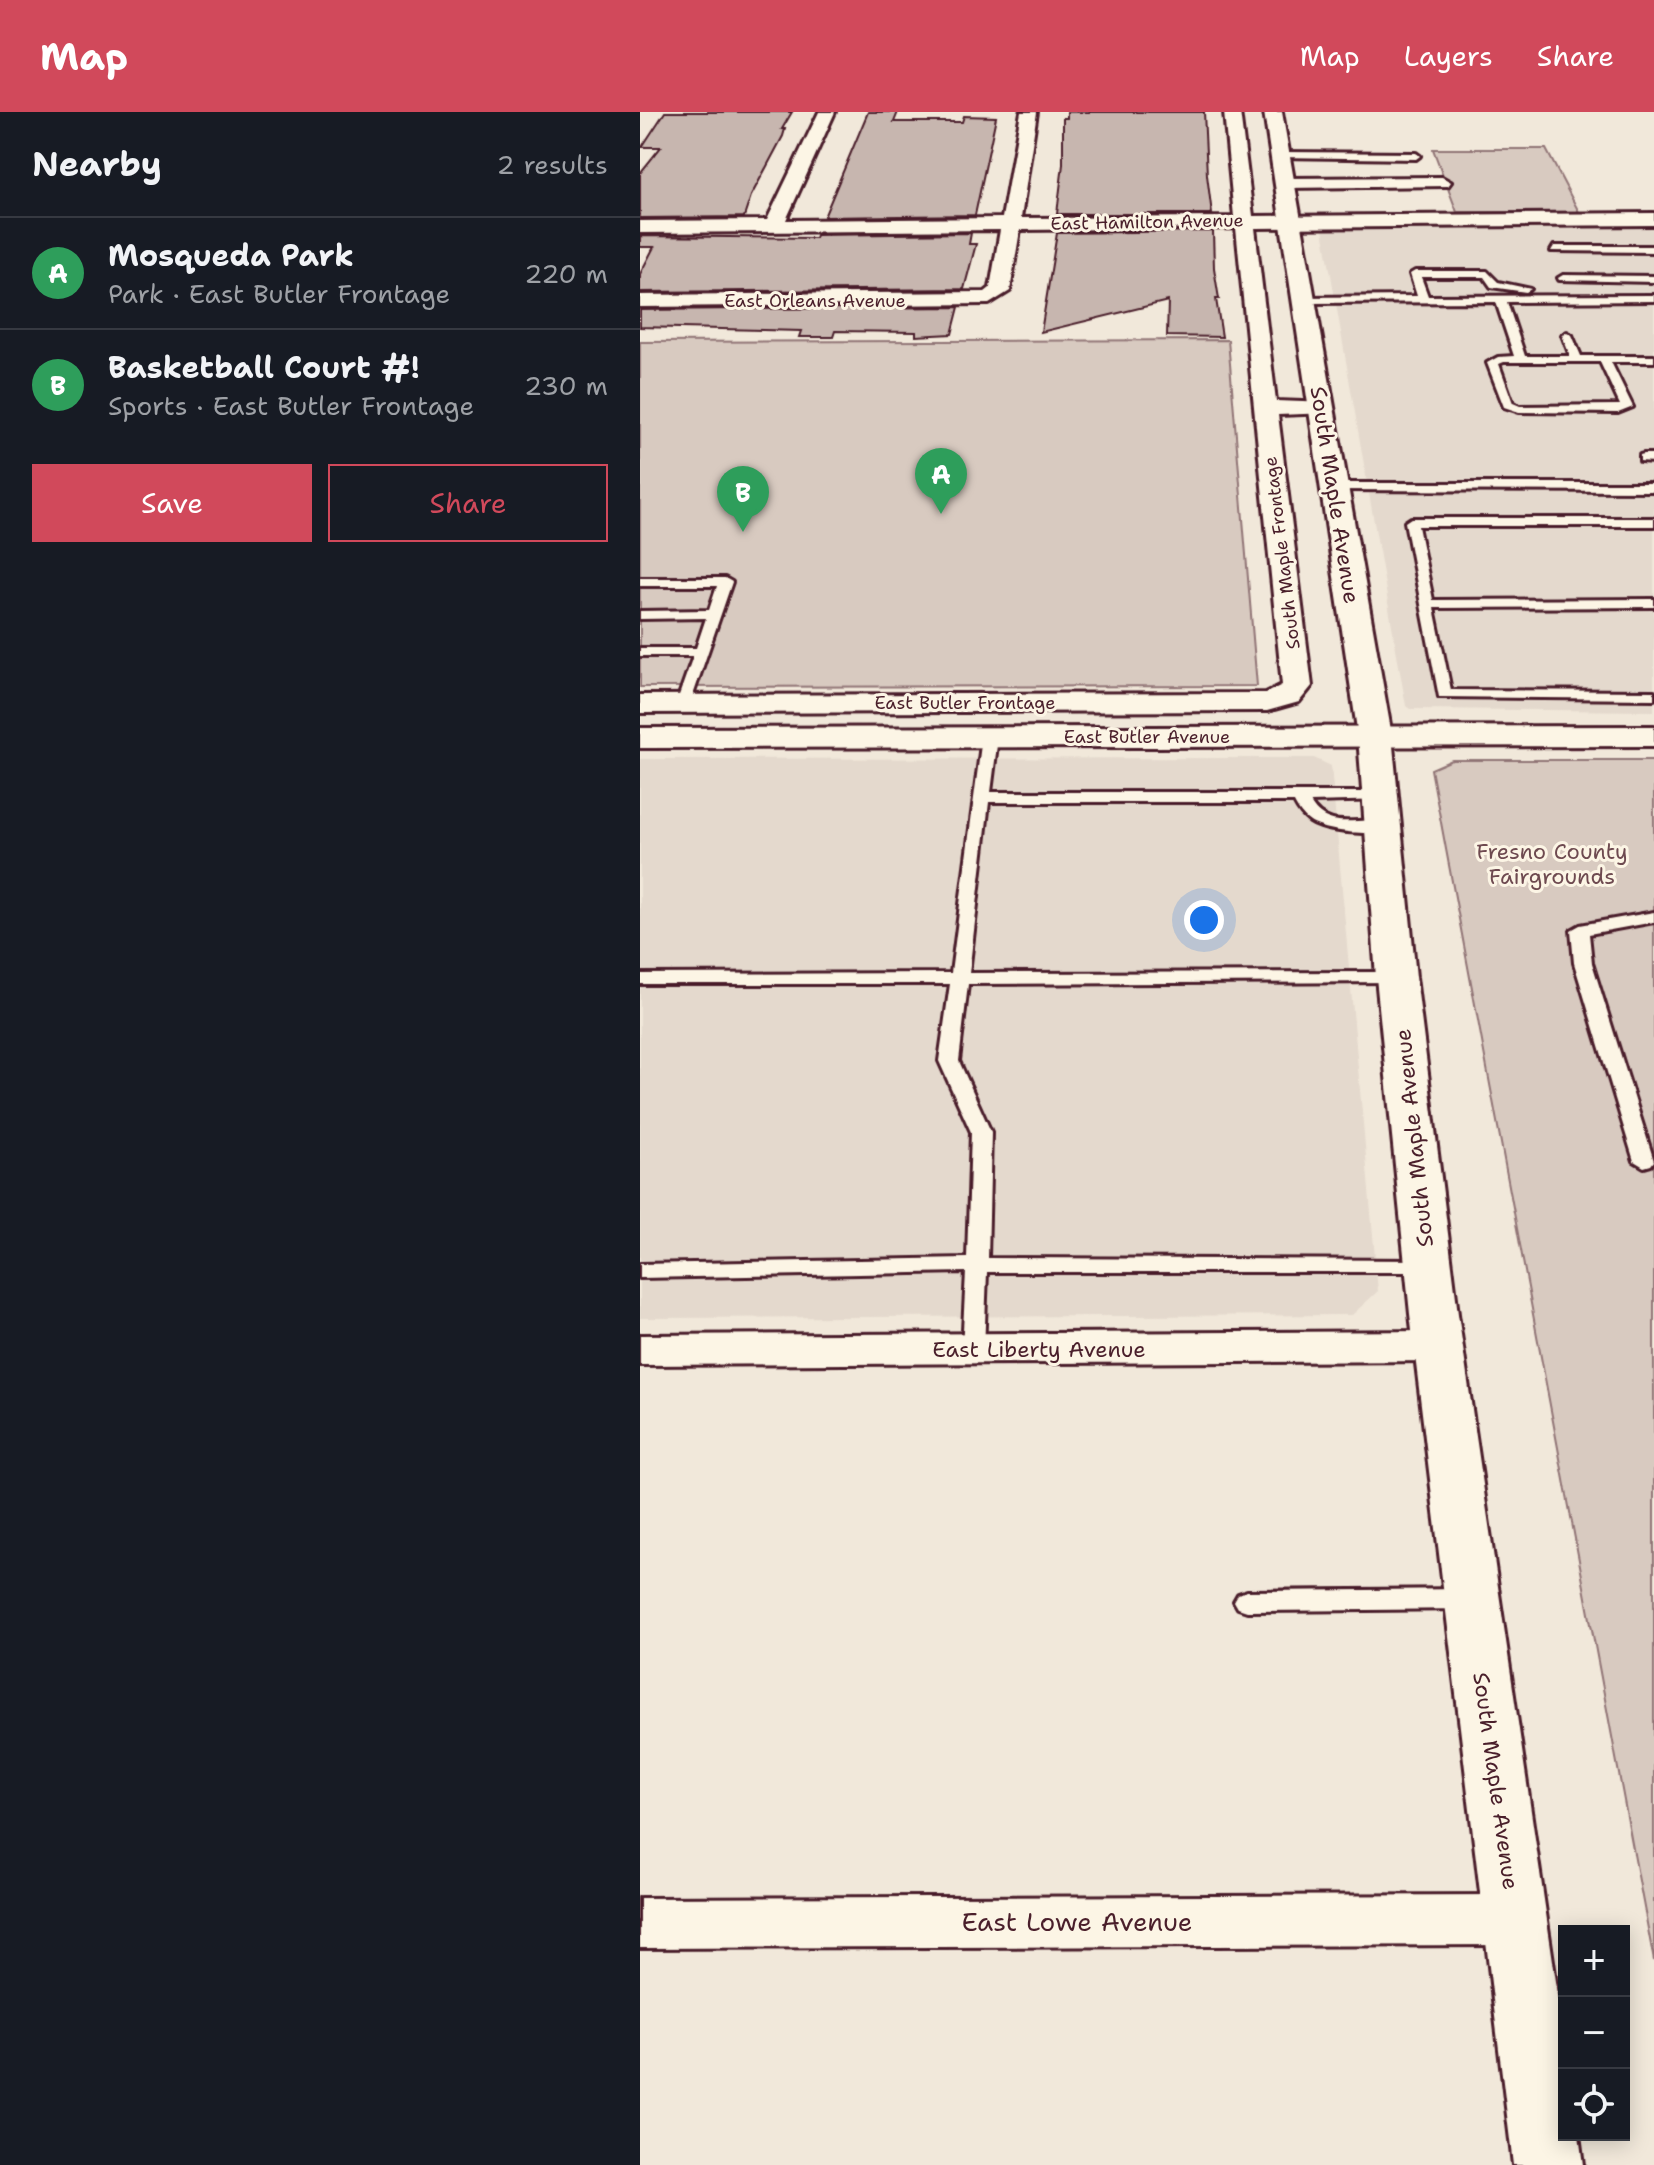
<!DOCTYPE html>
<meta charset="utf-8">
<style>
:root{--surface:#171b24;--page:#20242c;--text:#f1f3f6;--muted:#9ea1a6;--line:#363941;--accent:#d1495b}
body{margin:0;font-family:"Shantell Sans",sans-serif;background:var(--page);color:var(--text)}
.controls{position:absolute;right:24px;bottom:24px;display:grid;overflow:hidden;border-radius:0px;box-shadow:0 4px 20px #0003}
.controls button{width:72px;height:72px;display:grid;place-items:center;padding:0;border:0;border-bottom:2px solid var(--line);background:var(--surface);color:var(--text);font:40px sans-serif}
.you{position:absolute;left:564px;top:808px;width:28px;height:28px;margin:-20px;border:6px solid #fff;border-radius:50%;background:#1a73e8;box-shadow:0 0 0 12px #1a73e833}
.badge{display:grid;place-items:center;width:52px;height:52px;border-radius:50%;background:var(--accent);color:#fff;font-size:26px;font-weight:700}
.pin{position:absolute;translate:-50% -66px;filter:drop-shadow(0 2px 4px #0008)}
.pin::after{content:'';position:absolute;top:42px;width:28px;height:24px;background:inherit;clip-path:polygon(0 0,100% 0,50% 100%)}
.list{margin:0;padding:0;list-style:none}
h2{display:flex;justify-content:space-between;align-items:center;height:104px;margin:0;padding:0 32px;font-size:34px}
h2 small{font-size:26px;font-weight:400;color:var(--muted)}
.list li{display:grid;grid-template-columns:52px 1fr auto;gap:24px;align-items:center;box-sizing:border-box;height:112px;padding:0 32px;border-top:2px solid var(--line)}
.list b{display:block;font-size:30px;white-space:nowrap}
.list p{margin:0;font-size:26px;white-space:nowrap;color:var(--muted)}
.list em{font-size:26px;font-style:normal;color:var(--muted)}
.actions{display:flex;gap:16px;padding:24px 32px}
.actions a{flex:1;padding:18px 0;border:2px solid var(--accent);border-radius:0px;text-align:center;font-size:28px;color:var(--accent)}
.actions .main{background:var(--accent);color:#fff}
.icon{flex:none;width:44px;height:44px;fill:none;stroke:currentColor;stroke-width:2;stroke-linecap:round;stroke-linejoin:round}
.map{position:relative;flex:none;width:1014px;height:2053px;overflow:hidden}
header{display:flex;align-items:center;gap:48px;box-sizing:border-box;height:112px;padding:0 40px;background:var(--accent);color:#fff}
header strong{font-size:38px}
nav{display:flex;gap:44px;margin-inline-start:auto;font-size:28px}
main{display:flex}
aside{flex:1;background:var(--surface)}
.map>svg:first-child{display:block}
</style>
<header>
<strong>Map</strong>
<nav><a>Map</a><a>Layers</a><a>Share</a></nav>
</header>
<main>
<aside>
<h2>Nearby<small>2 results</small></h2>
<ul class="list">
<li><span class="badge" style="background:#2e9e5b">A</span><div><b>Mosqueda Park</b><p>Park · East Butler Frontage</p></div><em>220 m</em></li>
<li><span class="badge" style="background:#2e9e5b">B</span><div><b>Basketball Court #!</b><p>Sports · East Butler Frontage</p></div><em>230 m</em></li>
</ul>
<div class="actions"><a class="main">Save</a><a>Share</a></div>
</aside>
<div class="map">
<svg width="1014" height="2053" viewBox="0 0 1014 2053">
<rect width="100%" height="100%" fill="#f1e8da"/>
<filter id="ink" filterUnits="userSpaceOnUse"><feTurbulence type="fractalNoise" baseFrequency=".0125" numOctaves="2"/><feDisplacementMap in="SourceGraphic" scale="16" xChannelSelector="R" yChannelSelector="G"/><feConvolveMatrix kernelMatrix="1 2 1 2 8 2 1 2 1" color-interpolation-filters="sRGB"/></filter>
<g filter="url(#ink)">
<g fill="#e4d9cd">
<polygon points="1014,114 1014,599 770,597 766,594 683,117 692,115"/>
<polygon points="674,646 691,654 738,1179 712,1203 0,1206 0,647"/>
</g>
<g fill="#d8cac0" stroke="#917476" stroke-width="2">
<polygon points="793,37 906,37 939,100 817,100"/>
<polygon points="588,228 617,574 0,575 0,230"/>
<polygon points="812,648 1014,648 1014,1849 791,657"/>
</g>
<g fill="#c7b6af" stroke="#4a1f2b" stroke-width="2">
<polygon points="25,0 152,0 142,17 145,17 143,24 111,84 104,105 0,106 0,61 21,35 2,35"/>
<polygon points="228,0 258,0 254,10 322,10 324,4 356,5 335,103 184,105"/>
<polygon points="427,0 564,0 567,63 572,102 417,102 423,52 423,6 427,6"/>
<polygon points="573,119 574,156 579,187 576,187 582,225 527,224 528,189 401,220 417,121"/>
<polygon points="331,121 329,132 336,132 324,177 0,180 0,162 14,135 0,135 0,124 175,126 176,123"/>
<polygon points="319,195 312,222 276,224 276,220 195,219 193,225 159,225 161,219 0,215 0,198"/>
</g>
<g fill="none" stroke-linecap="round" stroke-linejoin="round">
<g stroke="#4a1f2b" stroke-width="6">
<g id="service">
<polygon points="640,40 776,41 780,44 776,47 637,45"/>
<polygon points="914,134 1014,134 1014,140 911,139"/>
<path d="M775 159H847L858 170 891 177 886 180 851 175 844 165H781L788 184 1014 183V189L867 190 885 244H930L922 223 927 220 932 223 941 244H1014V250H971L993 295 978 301 879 300 864 295 847 251 858 245 874 244 856 190 664 191 659 188 664 185 777 184 770 162ZM864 250H960L980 293 880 294 873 291 859 252Z"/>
<polygon points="923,163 1014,164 1014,170 919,168 918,166"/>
<polygon points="1004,342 1014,342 1014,350 1000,349 1000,343"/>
<polygon points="694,371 1014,371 1014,379 690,378 690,372"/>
<polygon points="771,406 1014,406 1014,414 778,414 793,488 1014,487 1014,495 794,496 811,578 1014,579 1014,587 799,585 765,410"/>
<polygon points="0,466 85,466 92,470 49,595 39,595 36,592 53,544 0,544 0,536 56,536 66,506 0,507 0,499 69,498 77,474 0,474"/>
<path d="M350 620 358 625 351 680H740L748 685 746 688 670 690C690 726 730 697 751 715 738 726 685 720 670 710 663 705 658 698 654 690H349L329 861 756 860 765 865 756 870 328 872 319 949 351 1020 348 1146 788 1148 796 1150 799 1155 796 1160H347L344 1238 341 1243H325L322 1238 326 1160 0 1166V1152L327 1146 331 1020 299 949 310 872H0V862L311 861 342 625Z"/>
<polygon points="1014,800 1014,810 949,822 952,851 1014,1049 1011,1053 1004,1055 994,1049 934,851 931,818 940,813"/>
<polygon points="831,1477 840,1480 844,1487 840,1494 831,1497 607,1499 598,1496 594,1489 598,1482 607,1479"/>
</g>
</g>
<g stroke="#4a1f2b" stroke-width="6">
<g id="minor">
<polygon points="179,0 195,0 146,108 362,106 381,0 397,0 381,106 594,105 584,0 600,0 613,104 1014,101 1014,113 615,116 636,289 689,291 693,296 689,301 638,303 672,574 659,590 627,599 0,601 0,583 626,581 642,573 596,116 380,118 370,179 349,192 0,195 0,183 345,180 350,176 360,118 0,121 0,109 127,108"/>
<polygon points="802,65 811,70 808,74 645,76 636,71 645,66"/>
<polygon points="798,1219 814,1223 820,1234 814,1245 798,1249 0,1253 0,1223"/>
<polygon points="874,1783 894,1790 903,1808 894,1826 874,1833 0,1836 0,1786"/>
</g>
</g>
<g stroke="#4a1f2b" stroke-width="6">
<polygon id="tertiary" points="1014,614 1014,634 0,636 0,616"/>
</g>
<g stroke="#4a1f2b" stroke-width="6">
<polygon id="secondary" points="624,0 642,0 752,624 776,865 818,1202 924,1924 924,2023 939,2023 943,2053 873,2053 770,1202 736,865 718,624"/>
</g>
<use href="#service" fill="#fcf5e5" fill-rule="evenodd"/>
<use href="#minor" fill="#fcf5e5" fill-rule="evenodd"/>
<use href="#tertiary" fill="#fcf5e5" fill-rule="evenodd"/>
<use href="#secondary" fill="#fcf5e5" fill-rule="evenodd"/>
</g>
</g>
<g text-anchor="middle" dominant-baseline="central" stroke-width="6" stroke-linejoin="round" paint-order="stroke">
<g font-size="18" fill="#4a1f2b" stroke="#fcf5e5">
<text transform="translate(507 110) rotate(-1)">East Hamilton Avenue</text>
<text x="175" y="189">East Orleans Avenue</text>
<text transform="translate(642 441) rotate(-97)">South Maple Frontage</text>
<text x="325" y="591">East Butler Frontage</text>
<text x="507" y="625">East Butler Avenue</text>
</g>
<g font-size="22" fill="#4a1f2b" stroke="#fcf5e5">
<text transform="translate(695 383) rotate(81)">South Maple Avenue</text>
<text transform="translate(774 1026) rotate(-96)">South Maple Avenue</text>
<text x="399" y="1237">East Liberty Avenue</text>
<text transform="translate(856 1669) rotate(82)">South Maple Avenue</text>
</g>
<g font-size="22" fill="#6e4a50" stroke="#fcf5e5">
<text x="912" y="739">Fresno County<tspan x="912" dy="25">Fairgrounds</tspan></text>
</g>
<g font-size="26" fill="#4a1f2b" stroke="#fcf5e5">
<text x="437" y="1809">East Lowe Avenue</text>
</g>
</g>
</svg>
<div class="controls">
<button>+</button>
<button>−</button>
<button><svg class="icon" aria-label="locate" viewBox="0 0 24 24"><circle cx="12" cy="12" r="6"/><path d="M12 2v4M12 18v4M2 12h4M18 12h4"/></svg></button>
</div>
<div class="you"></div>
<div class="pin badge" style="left:301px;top:402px;background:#2e9e5b">A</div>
<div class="pin badge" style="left:103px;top:420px;background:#2e9e5b">B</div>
</div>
</main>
